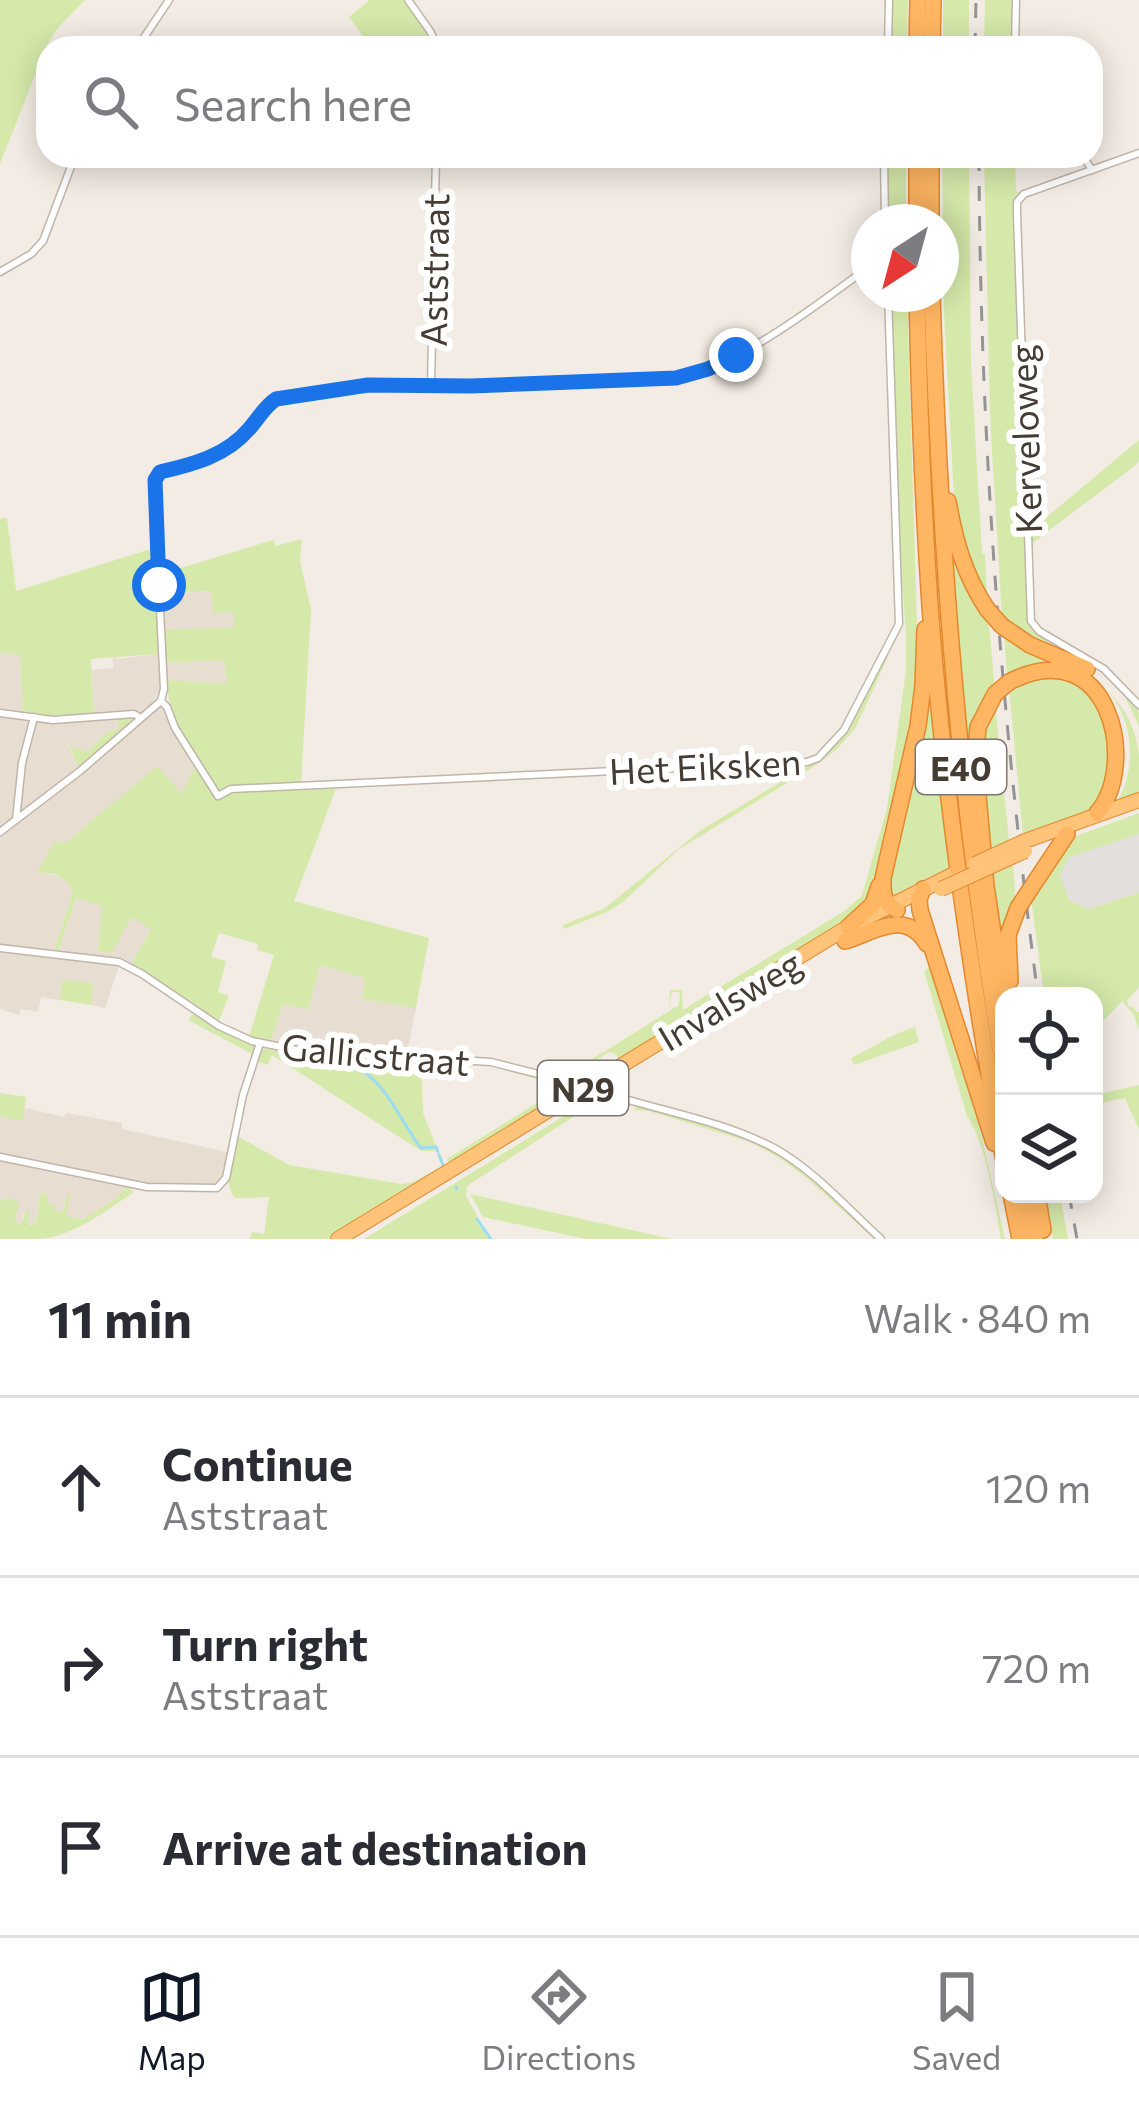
<!DOCTYPE html>
<meta charset="utf-8">
<style>
:root{--surface:#fff;--page:#f2f2f3;--text:#2b2b33;--muted:#7c7c81;--line:#e1e1e2;--accent:#111827}
body{margin:0;font-family:Commissioner,sans-serif;background:var(--page);color:var(--text)}
.controls{position:absolute;right:36px;bottom:36px;display:grid;overflow:hidden;border-radius:24px;box-shadow:0 6px 30px #0003}
.controls button{width:108px;height:108px;display:grid;place-items:center;padding:0;border:0;border-bottom:3px solid var(--line);background:var(--surface);color:var(--text);font:60px sans-serif}
.compass{position:absolute;left:851px;top:204px;width:108px;height:108px;border-radius:50%;background:var(--surface);box-shadow:0 6px 30px #0003;rotate:216deg}
.stop{position:absolute;width:36px;height:36px;margin:-27px;border:9px solid #1a73e8;border-radius:50%;background:#fff}
.stop.end{background:#1a73e8;border-color:#fff;box-shadow:0 3px 12px #0008}
.list{margin:0;padding:0;list-style:none}
h2{display:flex;justify-content:space-between;align-items:center;height:156px;margin:0;padding:0 48px;font-size:51px}
h2 small{font-size:39px;font-weight:400;color:var(--muted)}
.list li{display:grid;grid-template-columns:78px 1fr auto;gap:36px;align-items:center;box-sizing:border-box;height:180px;padding:0 48px;border-top:3px solid var(--line)}
.list b{display:block;font-size:45px;white-space:nowrap}
.list p{margin:0;font-size:39px;white-space:nowrap;color:var(--muted)}
.list em{font-size:39px;font-style:normal;color:var(--muted)}
.icon{flex:none;width:66px;height:66px;fill:none;stroke:currentColor;stroke-width:2;stroke-linecap:round;stroke-linejoin:round}
.map{position:relative;flex:none;width:1139px;height:1239px;overflow:hidden}
.search{position:absolute;background:var(--surface);box-shadow:0 6px 30px #0003;left:36px;right:36px;top:36px;height:132px;display:flex;align-items:center;gap:30px;box-sizing:border-box;padding:0 42px;border-radius:36px;color:var(--muted);font-size:45px}
.sheet{height:696px;background:var(--surface)}
nav{display:flex;justify-content:space-around;align-items:center;box-sizing:border-box;height:168px;border-top:3px solid var(--line);background:var(--surface);font-size:33px;color:var(--muted)}
nav a{display:grid;justify-items:center;gap:6px}
nav .on{color:var(--accent)}
.map>svg:first-child{display:block}
</style>
<div class="map">
<svg width="1139" height="1239" viewBox="0 0 1139 1239">
<rect width="100%" height="100%" fill="#f3ece4"/>
<g fill="#e7ddd1">
<polygon points="212,591 234,612 235,627 164,630 161,594"/>
<polygon points="0,653 20,655 23,713 0,710"/>
<polygon points="159,654 160,689 154,702 142,712 135,710 94,714 92,670 113,668 113,656 117,659"/>
<polygon points="224,660 227,684 166,680 165,663"/>
<polygon points="163,704 196,765 182,795 157,767 66,844 38,872 62,877 73,891 54,951 0,946 0,835 60,790 157,707"/>
<polygon points="0,716 31,719 20,762 12,821 0,829"/>
<polygon points="117,718 119,729 108,732 88,751 72,748 66,741 79,768 19,814 23,767 35,722 57,723"/>
<polygon points="76,898 103,906 98,950 112,953 131,917 151,928 131,965 109,957 58,952"/>
<polygon points="0,950 100,961 119,966 105,1008 92,1005 93,983 62,981 60,1000 41,997 38,1012 21,1009 19,1015 0,1009"/>
<polygon points="320,965 365,978 362,999 416,1008 408,1048 404,1052 295,1048 270,1043 282,1004 308,1010"/>
<polygon points="25,1108 64,1117 67,1113 122,1123 122,1129 227,1152 222,1180 214,1187 144,1184 0,1155 0,1116 22,1120"/>
<polygon points="0,1160 127,1187 115,1199 85,1219 66,1216 66,1195 63,1211 55,1212 46,1203 41,1192 35,1224 28,1224 24,1211 21,1224 14,1222 8,1198 0,1201"/>
</g>
<g fill="#d5e9aa">
<polygon points="0,0 85,0 56,30 47,45 0,164"/>
<polygon points="370,0 404,0 436,48 371,48 349,17"/>
<polygon points="891,0 908,0 907,48 890,48"/>
<rect x="943" y="0" width="26" height="48"/>
<polygon points="985,0 1014,0 1013,48 984,48"/>
<rect x="886" y="156" width="20" height="66"/>
<polygon points="942,156 969,156 971,363 982,553 985,554 987,598 967,563 955,518 944,312"/>
<path d="M984 156H1015L1016 190 1021 194 1014 212 1016 299 1031 624C1056 640 1127 681 1138 707 1139 711 1139 722 1139 726L1123 693 1107 676 1089 665 1028 638 1002 618 990 415Z"/>
<polygon points="889,294 907,294 918,657 909,736 868,900 858,914 620,1059 615,1054 609,1052 570,1077 565,1076 679,1005 680,992 672,992 669,1008 670,990 682,990 683,1010 846,910 862,895 887,808 906,671 906,637 896,491"/>
<polygon points="1139,440 1139,461 1132,468 1031,544 1030,531"/>
<polygon points="7,518 16,591 154,548 159,654 91,659 94,714 67,717 23,713 20,655 0,653 0,519"/>
<polygon points="950,530 988,615 994,679 994,690 971,762 953,594"/>
<path d="M302 539 300 561 311 610 301 784 218 791C195 755 170 724 166 680L227 684 224 660 165 663 164 630 234 627V612L213 613 211 591 161 594V574L273 540 276 546Z"/>
<path d="M1004 631C1061 660 1132 681 1139 756 1139 768 1139 782 1139 795L1117 802C1139 766 1133 709 1099 683 1096 681 1086 673 1083 673 1070 670 1023 677 1007 678Z"/>
<polygon points="889,655 855,729 836,750 813,767 679,849 623,902 607,912 564,929 563,925 605,908 701,830 812,763 843,734 854,718 883,658"/>
<polygon points="1067,677 1114,714 1103,806 1023,835 1009,688 1030,678"/>
<polygon points="929,681 949,868 888,898 886,896"/>
<polygon points="995,703 1009,840 988,850 979,757 981,735"/>
<polygon points="133,717 133,722 79,768 67,741 72,748 88,751 108,732 119,729 117,718"/>
<path d="M196 765 217 798 231 791 337 786 294 901 429 938 416 1008 362 999 365 978 320 965 308 1010 283 1004 270 1043 249 1037 274 955 257 950 258 944 219 933 211 957 226 961 218 992 229 996 218 1023 131 965 151 929 131 917 112 953 98 951 102 906 76 898 58 952 54 951 73 891C64 876 55 872 37 873L54 842 66 843 157 766 182 794Z"/>
<polygon points="1139,813 1139,834 1068,858 1088,909 1139,892 1139,987 1127,1001 1129,1007 1133,1006 1136,1012 1139,1012 1139,1030 1134,1015 1122,1001 1094,1031 1094,996 1044,996 1031,898 1071,838"/>
<polygon points="1013,865 1016,904 1005,968 991,873"/>
<path d="M929 967 979 1125 1005 1239H1001C995 1204 987 1146 967 1116L924 971Z"/>
<polygon points="62,980 93,983 92,1005 60,1000"/>
<polygon points="193,1014 254,1045 254,1055 188,1020"/>
<path d="M915 1027 919 1042 854 1065 851 1058C873 1048 893 1033 915 1027Z"/>
<polygon points="260,1048 307,1056 421,1061 423,1113 438,1151 421,1151 272,1055 268,1065 256,1061"/>
<polygon points="507,1067 555,1081 560,1094 449,1163 447,1159 553,1093 551,1083 504,1070"/>
<polygon points="1139,1085 1139,1130 1125,1098 1094,1104 1094,1095"/>
<polygon points="0,1093 26,1097 23,1121 0,1116"/>
<polygon points="598,1095 630,1104 629,1107 623,1113 599,1107 584,1110 467,1186 466,1196 490,1239 364,1239"/>
<path d="M639 1106C687 1120 740 1130 783 1157 818 1178 847 1212 877 1239H874L807 1178 778 1157 750 1142 649 1111 633 1110Z"/>
<path d="M237 1136 289 1165 402 1184 413 1182 444 1165 445 1167 328 1239H250L252 1232 264 1234 269 1197 235 1198C221 1180 232 1157 237 1136Z"/>
<path d="M127 1187 134 1192C105 1211 75 1236 39 1239 26 1239 13 1239 0 1239V1201L8 1198 19 1202 14 1222 21 1224 26 1210 29 1213 28 1224 32 1225 36 1221 41 1192 49 1196 47 1203 54 1205 55 1212 63 1211 67 1194 70 1195 66 1216 84 1219 115 1199Z"/>
<polygon points="470,1194 672,1239 586,1239 483,1217"/>
<polygon points="1046,1194 1060,1194 1068,1239 1053,1239"/>
</g>
<polygon fill="#e3dfdc" points="1139,834 1139,892 1088,909 1069,900 1060,876 1068,858"/>
<g fill="none" stroke-linecap="round" stroke-linejoin="round">
<g stroke="#9ddbf2" stroke-width="3">
<path d="M325 1060C381 1062 392 1110 421 1148L436 1147 438 1152"/>
<polyline points="439,1155 443,1165"/>
<polyline points="456,1187 457,1189"/>
<polyline points="477,1219 491,1239"/>
</g>
<g stroke="#c1b5a9" stroke-width="9">
<g id="minor">
<polyline points="408,0 430,31 438,48"/>
<polyline points="137,48 169,0"/>
<polyline points="888,48 889,0"/>
<polyline points="1015,48 1016,0"/>
<polyline points="1139,153 1024,194 1017,202 1017,214 1031,621 1039,631 1104,669 1139,705"/>
<polyline points="884,156 885,222"/>
<polyline points="1083,156 1092,170"/>
<polyline points="0,272 31,254 43,241 75,156"/>
<polyline points="431,385 436,156"/>
<polyline points="162,702 167,707 175,728 218,796 231,789 807,762 818,758 844,730 899,624 888,294"/>
<polyline points="0,713 53,720 134,714 141,718"/>
<polyline points="16,820 22,763 34,717"/>
<path d="M0 832 80 771 161 701 164 689 154 489 160 473C187 466 214 460 236 442 252 429 261 404 281 398 344 380 410 387 474 386 541 384 609 380 676 378 749 360 809 310 869 267"/>
<polyline points="0,948 119,962 142,974 219,1026 252,1041 296,1050 491,1062 582,1085"/>
<polyline points="619,1076 618,1091 625,1098"/>
<path d="M596 1090C654 1110 719 1119 774 1148 814 1170 847 1208 881 1239"/>
<polyline points="0,1157 147,1187 217,1188 226,1178 243,1095 260,1043"/>
</g>
</g>
<g stroke="#e3882e" stroke-width="16">
<g id="trunk">
<polyline points="1025,841 1139,800"/>
<polyline points="338,1239 848,927 958,872"/>
</g>
</g>
<g stroke="#e3882e" stroke-width="18">
<g id="motorway">
<polyline points="917,48 918,0"/>
<polyline points="932,48 933,0"/>
<polyline points="931,156 931,222"/>
<polyline points="917,222 917,156"/>
<path d="M917 294C919 398 923 502 930 606 944 792 971 978 1004 1161"/>
<path d="M932 294C940 556 960 813 1004 1072"/>
<path d="M948 501C955 541 964 574 987 609"/>
<polyline points="1002,626 1030,645 1087,669"/>
<path d="M1009 682C1110 630 1139 765 1097 813"/>
<polyline points="995,694 978,727 975,761 986,886 1004,1005"/>
<polyline points="1031,888 1067,834"/>
<polyline points="923,889 919,899 920,910 994,1143"/>
<path d="M897 910C882 903 883 892 883 878L918 726 923 686 925 629"/>
<polyline points="848,927 873,904 879,886"/>
<path d="M845 941C875 932 905 908 927 944"/>
<polyline points="1010,981 1008,935 1018,908"/>
<polyline points="1011,1194 1020,1239"/>
<polyline points="1026,1194 1035,1239"/>
<polyline points="1037,1194 1043,1230"/>
</g>
</g>
<use href="#minor" stroke="#fff" stroke-width="6"/>
<use href="#trunk" stroke="#ffc379" stroke-width="14"/>
<use href="#motorway" stroke="#ffb662" stroke-width="15"/>
<g stroke="#949494" stroke-width="3" stroke-dasharray="15 15" stroke-linecap="butt">
<polyline points="975,48 976,0"/>
<path d="M979 156C980 437 1001 717 1038 996"/>
<polyline points="1069,1194 1077,1239"/>
</g>
<g stroke="#e3882e" stroke-width="16" stroke-linecap="butt">
<g id="trunk-bridge">
<polyline points="975,864 1025,841"/>
<polyline points="941,889 1025,851"/>
</g>
</g>
<g stroke="#e3882e" stroke-width="18" stroke-linecap="butt">
<g id="motorway-bridge">
<polyline points="987,609 1002,626"/>
<polyline points="995,694 1009,682"/>
<polyline points="1018,908 1031,888"/>
</g>
</g>
<use href="#trunk-bridge" stroke="#ffc379" stroke-width="14"/>
<use href="#motorway-bridge" stroke="#ffb662" stroke-width="15"/>
</g>
<g fill="none" stroke-linecap="round" stroke-linejoin="round">
<path stroke="#1a73e8" stroke-width="15" d="M159 585 155 480 160 472C194 464 226 456 249 429 259 418 264 407 276 399L368 385 471 386 676 378 708 369 736 355"/>
</g>
<g text-anchor="middle" dominant-baseline="central" stroke-width="12" stroke-linejoin="round" paint-order="stroke">
<g fill="#fff" stroke="#7d7671" stroke-width="3">
<rect x="916" y="740" width="90" height="54" rx="9"/>
<rect x="538" y="1061" width="90" height="54" rx="9"/>
</g>
<g font-size="33" font-weight="bold" fill="#453c34">
<text x="961" y="767">E40</text>
<text x="583" y="1088">N29</text>
</g>
<g font-size="36" fill="#453c34" stroke="#fff">
<text transform="translate(433 270) rotate(-89)">Aststraat</text>
<text transform="translate(1024 439) rotate(-92)">Kerveloweg</text>
<text transform="translate(705 765) rotate(-3)">Het Eiksken</text>
<text transform="translate(729 999) rotate(-31)">Invalsweg</text>
<text transform="translate(376 1053) rotate(5)">Gallicstraat</text>
</g>
</g>
</svg>
<div class="controls">
<button><svg class="icon" aria-label="locate" viewBox="0 0 24 24"><circle cx="12" cy="12" r="6"/><path d="M12 2v4M12 18v4M2 12h4M18 12h4"/></svg></button>
<button><svg class="icon" aria-label="layers" viewBox="0 0 24 24"><path d="M12 4l9 5-9 5-9-5zM3 14l9 5 9-5"/></svg></button>
</div>
<svg class="compass" viewBox="-18 -18 36 36"><path d="M0-13l5 13h-10z" fill="#e53935"/><path d="M0 13l5-13h-10z" fill="#7c7c81"/></svg>
<div class="stop" style="left:159px;top:585px"></div>
<div class="stop end" style="left:736px;top:355px"></div>
<div class="search"><svg class="icon" aria-label="search" viewBox="0 0 24 24"><circle cx="10" cy="10" r="6"/><path d="M15 15l6 6"/></svg>Search here</div>
</div>
<section class="sheet">
<h2>11 min<small>Walk · 840 m</small></h2>
<ul class="list">
<li><svg class="icon" aria-label="ahead" viewBox="0 0 24 24"><path d="M12 20V5M6 11l6-6 6 6"/></svg><div><b>Continue</b><p>Aststraat</p></div><em>120 m</em></li>
<li><svg class="icon" aria-label="right" viewBox="0 0 24 24"><path d="M7 20v-9h11M14 6l5 5-5 5"/></svg><div><b>Turn right</b><p>Aststraat</p></div><em>720 m</em></li>
<li><svg class="icon" aria-label="arrive" viewBox="0 0 24 24"><path d="M6 21V4h12l-3 4 3 4H6"/></svg><div><b>Arrive at destination</b></div></li>
</ul>
</section>
<nav>
<a class="on"><svg class="icon" aria-label="map" viewBox="0 0 24 24"><path d="M3 6l6-2 6 2 6-2v14l-6 2-6-2-6 2zM9 4v14M15 6v14"/></svg>Map</a>
<a><svg class="icon" aria-label="directions" viewBox="0 0 24 24"><path d="M12 3l9 9-9 9-9-9zM9 14v-3h6M13 9l2 2-2 2"/></svg>Directions</a>
<a><svg class="icon" aria-label="saved" viewBox="0 0 24 24"><path d="M7 4h10v16l-5-4-5 4z"/></svg>Saved</a>
</nav>
